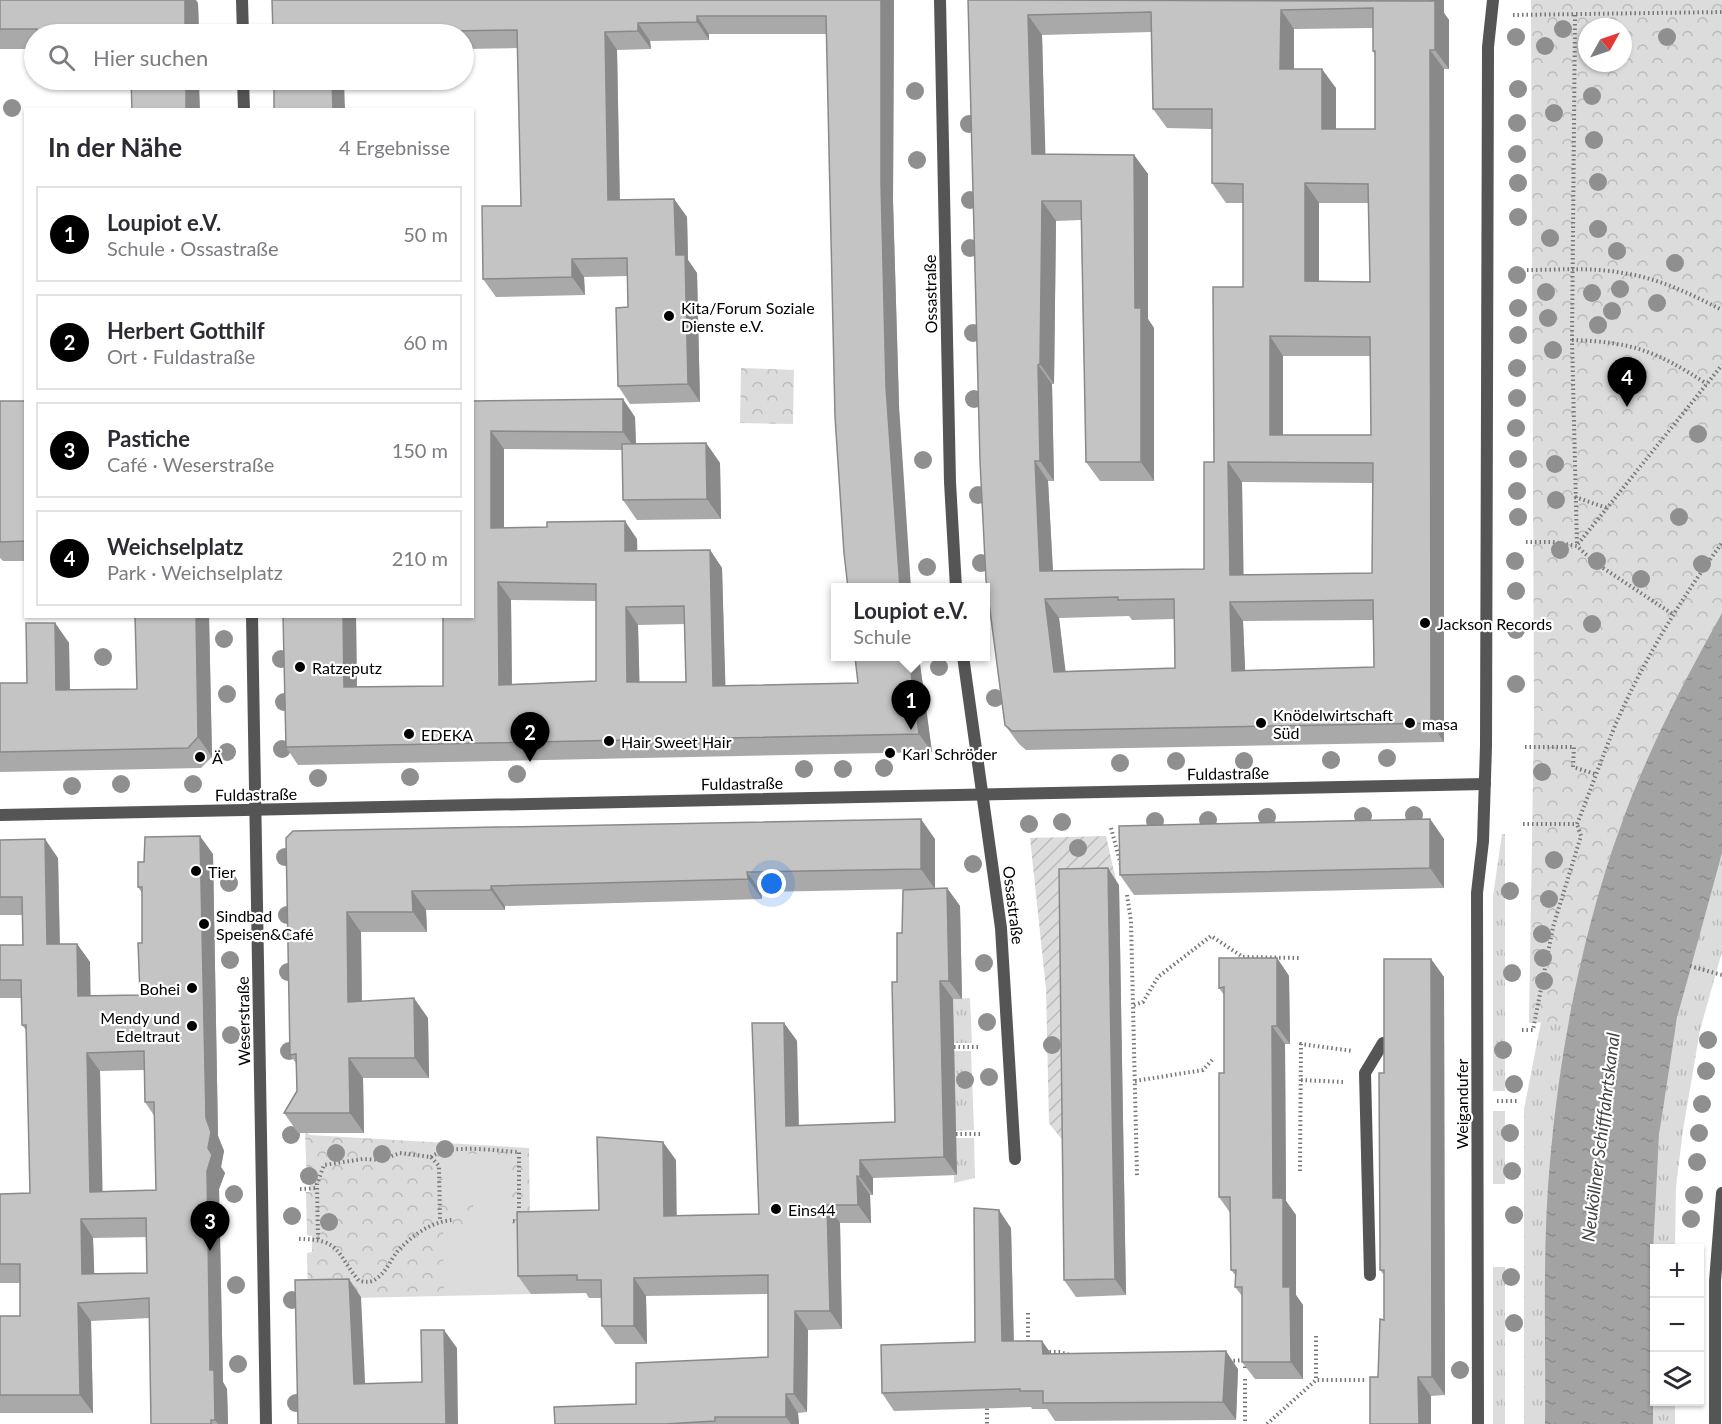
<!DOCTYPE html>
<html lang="de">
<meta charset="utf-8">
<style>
:root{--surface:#fff;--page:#f7f7f7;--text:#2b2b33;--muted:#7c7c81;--line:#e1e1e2;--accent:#000}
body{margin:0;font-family:Lato,sans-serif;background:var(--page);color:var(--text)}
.controls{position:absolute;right:18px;bottom:18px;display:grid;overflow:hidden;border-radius:0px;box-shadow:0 2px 4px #0004}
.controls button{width:54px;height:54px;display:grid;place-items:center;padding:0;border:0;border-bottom:2px solid var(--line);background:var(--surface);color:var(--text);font:30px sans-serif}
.compass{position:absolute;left:1578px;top:18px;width:54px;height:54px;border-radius:50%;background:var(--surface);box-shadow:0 2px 4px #0004;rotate:50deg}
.you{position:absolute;left:772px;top:884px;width:21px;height:21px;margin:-15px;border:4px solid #fff;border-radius:50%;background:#1a73e8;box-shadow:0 0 0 9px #1a73e833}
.badge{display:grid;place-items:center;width:39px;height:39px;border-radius:50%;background:var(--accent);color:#fff;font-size:20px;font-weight:700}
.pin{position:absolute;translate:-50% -50px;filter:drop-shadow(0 2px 3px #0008)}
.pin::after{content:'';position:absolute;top:32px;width:21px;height:18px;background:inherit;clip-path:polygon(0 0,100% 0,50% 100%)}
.popup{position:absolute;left:831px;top:583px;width:159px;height:78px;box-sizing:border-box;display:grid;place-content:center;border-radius:0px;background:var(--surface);filter:drop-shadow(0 2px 4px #0005);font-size:20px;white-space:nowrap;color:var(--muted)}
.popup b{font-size:22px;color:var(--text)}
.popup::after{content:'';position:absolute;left:50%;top:100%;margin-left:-12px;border:12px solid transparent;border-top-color:var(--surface)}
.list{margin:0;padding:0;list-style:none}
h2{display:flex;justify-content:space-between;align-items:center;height:78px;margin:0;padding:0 24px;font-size:26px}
h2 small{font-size:20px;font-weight:400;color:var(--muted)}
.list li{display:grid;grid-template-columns:39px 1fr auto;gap:18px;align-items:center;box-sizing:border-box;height:96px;margin:0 12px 12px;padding:0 12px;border:2px solid var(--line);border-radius:0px}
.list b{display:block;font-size:22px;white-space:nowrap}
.list p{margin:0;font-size:20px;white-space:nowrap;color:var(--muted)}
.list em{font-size:20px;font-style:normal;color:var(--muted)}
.icon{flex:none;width:33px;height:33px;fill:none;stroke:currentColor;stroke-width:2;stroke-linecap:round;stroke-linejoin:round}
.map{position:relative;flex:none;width:1722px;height:1424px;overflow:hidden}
.search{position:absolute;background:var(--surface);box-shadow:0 2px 4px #0004;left:24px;top:24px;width:450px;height:66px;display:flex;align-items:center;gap:15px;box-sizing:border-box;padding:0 21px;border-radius:33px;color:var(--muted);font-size:22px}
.panel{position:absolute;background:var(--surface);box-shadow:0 2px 4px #0004;left:24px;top:108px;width:450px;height:510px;border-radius:0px}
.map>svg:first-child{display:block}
</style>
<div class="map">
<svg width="1722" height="1424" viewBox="0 0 1722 1424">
<defs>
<pattern id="grass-tufts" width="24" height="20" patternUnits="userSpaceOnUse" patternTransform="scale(1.5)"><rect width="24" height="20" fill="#dcdcdc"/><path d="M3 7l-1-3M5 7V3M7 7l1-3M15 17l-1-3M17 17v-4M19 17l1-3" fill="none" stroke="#bbb"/></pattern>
<pattern id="forest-crowns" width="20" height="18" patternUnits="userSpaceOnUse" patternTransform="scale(1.5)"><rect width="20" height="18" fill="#dcdcdc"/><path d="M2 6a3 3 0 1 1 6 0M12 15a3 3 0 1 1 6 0" fill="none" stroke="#bbb"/></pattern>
<pattern id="garden-furrows" width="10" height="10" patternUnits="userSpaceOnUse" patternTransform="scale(1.5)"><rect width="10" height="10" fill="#dcdcdc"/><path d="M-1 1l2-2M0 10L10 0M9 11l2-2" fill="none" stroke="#bbb"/></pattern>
<pattern id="water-ripples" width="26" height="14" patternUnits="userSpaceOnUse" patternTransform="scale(1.5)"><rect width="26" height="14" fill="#a3a3a3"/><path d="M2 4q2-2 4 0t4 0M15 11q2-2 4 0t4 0" fill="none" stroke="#8b8b8b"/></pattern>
</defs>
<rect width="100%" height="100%" fill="#fff"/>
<g fill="url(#grass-tufts)">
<polygon points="1722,564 1722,613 1657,740 1621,824 1584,950 1569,1021 1550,1163 1546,1249 1545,1424 1524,1424 1524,1109 1553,961 1587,841 1632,725 1678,638"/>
<polygon points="1502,834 1505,834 1505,1091 1493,1091 1493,896"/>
<path d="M1722 853V952L1700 1030 1683 1130 1676 1187 1675 1248H1654V1402H1675V1424H1653C1653 1328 1649 1232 1659 1137 1668 1040 1693 945 1722 853Z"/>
<polygon points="970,998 972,1043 954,1043 953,999"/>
<polygon points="954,1051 971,1051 974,1130 956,1131"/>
<rect x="1493" y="1111" width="12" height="73"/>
<polygon points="956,1138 974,1138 975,1178 954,1183 954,1175 957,1175"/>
<rect x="1493" y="1267" width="12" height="157"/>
</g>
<g fill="url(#forest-crowns)" fill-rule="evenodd">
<path d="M1531 0H1722V613L1657 740 1621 824 1584 950 1569 1021 1529 1023 1534 716ZM1587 27H1623V63H1587Z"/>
<polygon points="741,368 794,370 793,424 740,423"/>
<polygon points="305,1131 310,1135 529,1148 531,1294 308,1299 307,1253 312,1252 312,1236 307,1235 306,1192 310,1192 310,1185 307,1185"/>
</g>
<polygon fill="url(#garden-furrows)" points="1106,836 1117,885 1063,1141 1049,1123 1046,989 1030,838"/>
<polygon fill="#dcdcdc" points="442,1153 512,1155 512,1228 528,1228 529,1292 444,1294 443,1228 473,1228 473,1203 443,1203"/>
<path fill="url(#water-ripples)" d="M1722 613V853L1677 1018 1659 1135 1653 1251V1424H1545C1546 1337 1542 1248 1550 1161 1560 1048 1582 933 1621 825 1647 752 1684 681 1722 613Z"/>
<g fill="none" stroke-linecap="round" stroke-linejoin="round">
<g stroke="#777" stroke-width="4" stroke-dasharray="1.5 3" stroke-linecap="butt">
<polyline points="1513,15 1722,12"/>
<polyline points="1575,15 1572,340 1577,546"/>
<path d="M1527 270C1559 270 1592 267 1623 273 1658 278 1691 294 1722 310"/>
<path d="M1572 340C1633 342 1656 351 1707 384"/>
<polyline points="1575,497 1607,508"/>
<polyline points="1526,542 1553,542 1577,546 1594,562 1674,615"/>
<polyline points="1578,544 1722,365"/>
<polyline points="1525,747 1574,747 1573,767 1595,774"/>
<path d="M1523 824H1577C1591 789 1603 755 1617 721 1645 658 1682 597 1722 543"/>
<polyline points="1111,828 1121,865"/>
<polyline points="1127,895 1131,921 1137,1176"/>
<polyline points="1690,966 1722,975"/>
<polyline points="1134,1005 1143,1002 1158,977 1211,936 1243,957 1300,958"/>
<polyline points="1522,1030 1533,1030 1553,927 1581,836 1577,824"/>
<polyline points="954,1047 981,1047"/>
<polyline points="1301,1080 1344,1082"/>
<polyline points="1135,1081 1203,1070 1212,1060"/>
<polyline points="1497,1101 1518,1101"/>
<polyline points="956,1134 983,1134"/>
<path d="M431 1157C450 1143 495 1151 519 1152V1216"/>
<polyline points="1300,1171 1301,1044 1353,1051"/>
<polyline points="300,1189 317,1188"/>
<polyline points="513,1221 520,1221"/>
<path d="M299 1239C341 1239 336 1253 359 1281 366 1282 371 1283 377 1278 386 1272 390 1261 397 1252 411 1236 432 1221 453 1220"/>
<polyline points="318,1239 317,1184 324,1165 363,1159 381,1160 400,1153 431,1157 439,1166 440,1220"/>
<polyline points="1028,1313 1028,1345"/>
<polyline points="1316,1336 1316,1380"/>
<polyline points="1045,1352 1060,1352 1070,1355"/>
<polyline points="1229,1361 1245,1360 1245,1368"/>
<polyline points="1245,1379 1245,1424"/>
<polyline points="987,1404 987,1424"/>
<polyline points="1267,1424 1316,1380 1365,1380"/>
</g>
<polyline stroke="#555" stroke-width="12" points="1370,1275 1365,1073 1383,1043"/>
<g stroke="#555" stroke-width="12">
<polyline points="242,0 243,34"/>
<polyline points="940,0 950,482 956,588"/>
<polyline points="243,80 244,110"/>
<polyline points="252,616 266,1424"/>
<polyline points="963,656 1001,928 1015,1159"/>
<polyline points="0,815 1485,784"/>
<polyline points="1478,1424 1477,893 1483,841 1486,746 1488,47 1493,0"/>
<polyline points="1715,1424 1715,1281 1722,1193"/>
</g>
</g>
<g fill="#8f8f8f">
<circle cx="1563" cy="29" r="9"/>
<circle cx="1516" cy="37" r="9"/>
<circle cx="1667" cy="37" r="9"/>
<circle cx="1545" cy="46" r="9"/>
<circle cx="1518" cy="89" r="9"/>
<circle cx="915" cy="91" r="9"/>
<circle cx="1592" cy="96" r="9"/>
<circle cx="12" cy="108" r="9"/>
<circle cx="1554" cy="113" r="9"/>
<circle cx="1517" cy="123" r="9"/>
<circle cx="969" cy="124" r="9"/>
<circle cx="1594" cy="140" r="9"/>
<circle cx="1517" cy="154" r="9"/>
<circle cx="917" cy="160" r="9"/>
<circle cx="1598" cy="182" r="9"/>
<circle cx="1518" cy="183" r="9"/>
<circle cx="970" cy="200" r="9"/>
<circle cx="1518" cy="217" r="9"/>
<circle cx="1598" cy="229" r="9"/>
<circle cx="1550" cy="238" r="9"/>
<circle cx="970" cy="248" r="9"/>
<circle cx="1617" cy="251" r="9"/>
<circle cx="1675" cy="263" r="9"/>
<circle cx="1517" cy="275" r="9"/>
<circle cx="1620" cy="289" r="9"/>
<circle cx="1546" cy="292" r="9"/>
<circle cx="1592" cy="293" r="9"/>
<circle cx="1657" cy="303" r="9"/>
<circle cx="1518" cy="308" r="9"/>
<circle cx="1612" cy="311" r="9"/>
<circle cx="1548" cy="318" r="9"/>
<circle cx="1598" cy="325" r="9"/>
<circle cx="973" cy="333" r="9"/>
<circle cx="1518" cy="335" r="9"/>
<circle cx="1553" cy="350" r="9"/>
<circle cx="1517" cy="368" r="9"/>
<circle cx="1517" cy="398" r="9"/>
<circle cx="974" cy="399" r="9"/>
<circle cx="1516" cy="428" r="9"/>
<circle cx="1698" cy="434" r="9"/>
<circle cx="1518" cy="459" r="9"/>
<circle cx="923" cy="460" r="9"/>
<circle cx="1555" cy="464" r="9"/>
<circle cx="1517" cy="491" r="9"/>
<circle cx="978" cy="495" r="9"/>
<circle cx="1556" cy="500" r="9"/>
<circle cx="1518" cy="517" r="9"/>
<circle cx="1679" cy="517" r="9"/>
<circle cx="1560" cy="550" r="9"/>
<circle cx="1515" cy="561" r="9"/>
<circle cx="1597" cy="561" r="9"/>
<circle cx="981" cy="563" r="9"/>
<circle cx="1702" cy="564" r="9"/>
<circle cx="927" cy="567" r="9"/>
<circle cx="1641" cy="579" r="9"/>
<circle cx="1516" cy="591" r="9"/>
<circle cx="1592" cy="624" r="9"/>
<circle cx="1516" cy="630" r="9"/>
<circle cx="224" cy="639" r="9"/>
<circle cx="103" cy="657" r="9"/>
<circle cx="281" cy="659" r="9"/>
<circle cx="939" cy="667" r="9"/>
<circle cx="1516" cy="684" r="9"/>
<circle cx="227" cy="694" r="9"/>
<circle cx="995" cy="698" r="9"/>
<circle cx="284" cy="702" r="9"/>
<circle cx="282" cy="749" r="9"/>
<circle cx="227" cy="752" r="9"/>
<circle cx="1387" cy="758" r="9"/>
<circle cx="1331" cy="760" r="9"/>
<circle cx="1176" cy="761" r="9"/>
<circle cx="1244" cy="761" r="9"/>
<circle cx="1120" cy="763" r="9"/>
<circle cx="884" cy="768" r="9"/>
<circle cx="804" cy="769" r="9"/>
<circle cx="843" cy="769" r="9"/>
<circle cx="1542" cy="772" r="9"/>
<circle cx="517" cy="774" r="9"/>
<circle cx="410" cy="777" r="9"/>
<circle cx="318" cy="778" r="9"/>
<circle cx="121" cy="784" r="9"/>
<circle cx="193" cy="784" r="9"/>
<circle cx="72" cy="786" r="9"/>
<circle cx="1414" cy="815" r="9"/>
<circle cx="1363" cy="816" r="9"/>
<circle cx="1267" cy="817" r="9"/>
<circle cx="1208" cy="820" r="9"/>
<circle cx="1155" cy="821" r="9"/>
<circle cx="1062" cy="822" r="9"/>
<circle cx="1029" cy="824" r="9"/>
<circle cx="1078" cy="848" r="9"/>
<circle cx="285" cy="857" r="9"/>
<circle cx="1554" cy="860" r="9"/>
<circle cx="973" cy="864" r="9"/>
<circle cx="229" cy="883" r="9"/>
<circle cx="1510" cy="891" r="9"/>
<circle cx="1549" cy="899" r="9"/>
<circle cx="287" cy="915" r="9"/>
<circle cx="1542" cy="934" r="9"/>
<circle cx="1543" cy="958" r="9"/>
<circle cx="230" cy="960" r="9"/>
<circle cx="984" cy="963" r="9"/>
<circle cx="288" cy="972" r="9"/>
<circle cx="1512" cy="973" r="9"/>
<circle cx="1544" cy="981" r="9"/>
<circle cx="987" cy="1022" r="9"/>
<circle cx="231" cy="1035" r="9"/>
<circle cx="1708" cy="1040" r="9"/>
<circle cx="1052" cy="1045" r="9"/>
<circle cx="1503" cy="1050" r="9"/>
<circle cx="289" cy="1051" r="9"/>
<circle cx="1706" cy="1071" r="9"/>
<circle cx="989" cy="1077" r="9"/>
<circle cx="965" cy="1080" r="9"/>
<circle cx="1514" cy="1084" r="9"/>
<circle cx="1702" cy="1104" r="9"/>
<circle cx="1510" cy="1133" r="9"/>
<circle cx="1699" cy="1133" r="9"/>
<circle cx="291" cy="1135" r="9"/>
<circle cx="445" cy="1149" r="9"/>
<circle cx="336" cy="1153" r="9"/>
<circle cx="382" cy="1154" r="9"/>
<circle cx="1697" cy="1162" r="9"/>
<circle cx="1512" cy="1171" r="9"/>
<circle cx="309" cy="1176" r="9"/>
<circle cx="234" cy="1194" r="9"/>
<circle cx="1694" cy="1195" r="9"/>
<circle cx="1514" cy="1215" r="9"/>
<circle cx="292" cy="1216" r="9"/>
<circle cx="1691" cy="1219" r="9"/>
<circle cx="329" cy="1222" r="9"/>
<circle cx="1511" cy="1277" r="9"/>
<circle cx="236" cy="1285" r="9"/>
<circle cx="292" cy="1300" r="9"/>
<circle cx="1514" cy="1323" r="9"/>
<circle cx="238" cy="1364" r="9"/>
<circle cx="1460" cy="1370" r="9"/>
<circle cx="296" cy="1403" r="9"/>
</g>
<g fill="#a9a9a9" fill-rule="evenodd">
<polygon points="0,0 198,3 199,34 34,34 34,49 0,49"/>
<polygon points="272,0 894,0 893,201 899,405 826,34 709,34 709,40 650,41 651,49 617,50 620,200 674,199 687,217 688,260 697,273 700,402 630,404 618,386 628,307 627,276 584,277 585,295 496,297 483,279 521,206 518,48 464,49 464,34 273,34"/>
<path d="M968 0H1444V13L1449 20V69H1444V742L1026 750 1019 744 1005 725ZM1373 28V51L1375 55V129H1336V88L1294 69V29ZM1151 32 1153 109 1167 128 1212 129V183L1226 203H1243V287L1214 462 1204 569 1053 571 1048 481H1054L1052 384H1054L1056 221 1081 220 1086 462 1100 481H1154V328L1148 319V174L1134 155 1045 154 1042 35ZM1319 203H1368L1370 282 1319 281ZM1283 356H1370L1371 435H1283ZM1242 482 1373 483 1372 573 1243 575ZM1129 616 1132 620 1174 619 1175 668 1065 671 1059 618ZM1374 620V667L1245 671 1243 621Z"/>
<polygon points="0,401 26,401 26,561 3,561 0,558"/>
<path d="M472 401 635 417 636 444 706 443 720 463 721 519 637 520 623 500 622 450 504 449V528L637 539V551L710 550 722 568 725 686 858 683 919 657 932 752 298 765 286 747 283 616H356L357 687 443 686ZM511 600 596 601V681L512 684ZM685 624 686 682H639L638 625Z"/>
<polygon points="135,616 209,616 212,757 201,768 0,772 0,683 27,683 55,623 69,643 70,690 137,689"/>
<polygon points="1430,819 1444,839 1444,888 1134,895 1120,875"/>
<polygon points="286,838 935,839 935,888 947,888 960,906 962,999 953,999 957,1175 873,1178 873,1195 870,1195 871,1223 840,1223 842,1329 808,1330 807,1412 798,1413 799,1424 555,1424 636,1404 768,1357 768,1294 646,1296 647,1344 615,1344 602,1326 601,1298 589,1298 586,1293 531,1294 518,1276 599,1210 676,1160 676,1215 759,1214 784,1023 797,1041 799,1126 895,1122 897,982 902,933 910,889 761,892 762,899 505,906 505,910 426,910 427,932 361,932 362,1001 428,1018 429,1078 363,1078 364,1133 298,1133 284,1113 297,1091 296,1063 290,1055"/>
<path d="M0 840 58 858 60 944H77L90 962V996L140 995 142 943V893L138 887 213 854 218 1136 224 1151 221 1167 225 1173 219 1189 223 1382 227 1389 228 1424H151L150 1318 91 1321 93 1413H0V1316H20V1283H0V1194L30 1193 26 1030 22 1025V998H0V945H23L22 915H0ZM144 1070 145 1102 155 1117 156 1190 102 1192 100 1071ZM147 1237V1273L94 1274 93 1238Z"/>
<polygon points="1119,885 1126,1295 1076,1297 1064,1280"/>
<polygon points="1277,958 1289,976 1290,1044 1285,1044 1286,1201 1296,1215 1296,1295 1303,1305 1303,1379 1255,1379 1242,1362 1242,1296 1235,1287 1236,1276 1231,1270 1231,1214 1219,1197 1224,1073 1224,995 1219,988"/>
<polygon points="1431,959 1444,977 1445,1395 1431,1396 1378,1377 1384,1320 1384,1275 1380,1270 1384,1073"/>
<polygon points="1011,1228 1014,1341 1052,1354 1238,1369 1236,1420 1055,1421 1047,1409 1032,1409 1031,1407 894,1411 882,1393 975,1342"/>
</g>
<g fill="#898989">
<polygon points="185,0 196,0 198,3 199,34 185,34"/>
<polygon points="881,0 894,0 893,201 899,405 911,588 900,588 886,387 881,183"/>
<polygon points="1430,0 1444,0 1444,13 1449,20 1449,69 1435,50"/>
<polygon points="1281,10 1294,29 1294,88 1280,69"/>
<polygon points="1028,15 1042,35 1046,174 1032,154"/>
<polygon points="697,16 709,34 709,40 697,22"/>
<polygon points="638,23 650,41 651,49 638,31"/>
<polygon points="605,32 617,50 620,218 608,200"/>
<polygon points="1430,50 1444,69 1444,742 1431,723"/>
<polygon points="1322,69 1336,88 1336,148 1322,129"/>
<polygon points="186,80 199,80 200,110 186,110"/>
<polygon points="332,80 344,80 345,110 333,110"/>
<polygon points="1134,155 1148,174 1148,319 1154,328 1154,481 1141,462 1135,308"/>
<polygon points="1305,183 1319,203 1319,301 1305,281"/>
<polygon points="674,199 687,217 688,260 697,273 700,402 688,384 676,255"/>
<polygon points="1042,201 1056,221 1054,384 1040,364"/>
<polygon points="572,259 584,277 585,295 572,277"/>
<polygon points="1270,336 1283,356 1283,454 1270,435"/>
<polygon points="1038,365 1052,384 1054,481 1040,461"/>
<polygon points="623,399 635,417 636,450 623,432"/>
<polygon points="491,431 504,449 504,546 491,528"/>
<polygon points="706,443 720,463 721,519 707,499"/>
<polygon points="1035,461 1048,481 1054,591 1040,571"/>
<polygon points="1228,462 1242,482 1244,595 1230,575"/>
<polygon points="625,521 637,539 638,569 625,551"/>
<polygon points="710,550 722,568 726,704 713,686"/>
<polygon points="498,582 511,600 512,703 499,685"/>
<polygon points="1045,599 1059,618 1068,691 1054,672"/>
<polygon points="1230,602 1243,621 1246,691 1232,671"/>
<polygon points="626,607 638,625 640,700 627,682"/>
<polygon points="196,616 209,616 212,757 198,737"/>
<polygon points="343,616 356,616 357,705 344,687"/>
<polygon points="55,623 69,643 70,710 56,690"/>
<polygon points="909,657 919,657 932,752 919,734"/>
<polygon points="921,819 935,839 935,889 921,869"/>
<polygon points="1430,819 1444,839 1444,888 1430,868"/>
<polygon points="200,836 213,854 218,1136 224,1151 221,1167 225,1173 219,1189 223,1382 227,1389 228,1424 218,1424 215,1420 210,1370"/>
<polygon points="45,839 58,858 60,963 47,944"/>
<polygon points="1108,868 1119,885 1126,1295 1115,1279"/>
<polygon points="747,872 761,892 762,899 748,879"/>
<polygon points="491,886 505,906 505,910 491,890"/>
<polygon points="947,888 960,906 962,999 949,981"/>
<polygon points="412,891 426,910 427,932 413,912"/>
<polygon points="347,912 361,932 362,1022 348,1002"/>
<polygon points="77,944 90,962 91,1015 78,996"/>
<polygon points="1277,958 1289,976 1290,1044 1277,1026"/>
<polygon points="1431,959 1444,977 1445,1395 1432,1377"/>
<polygon points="940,981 953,999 957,1175 944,1157"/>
<polygon points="414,998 428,1018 429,1078 415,1058"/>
<polygon points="784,1023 797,1041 799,1144 786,1126"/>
<polygon points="1272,1026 1285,1044 1286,1201 1296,1215 1296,1295 1303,1305 1303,1379 1291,1362 1273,1198"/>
<polygon points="87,1053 100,1071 103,1211 90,1192"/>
<polygon points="349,1058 363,1078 364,1133 350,1113"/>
<polygon points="663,1142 676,1160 677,1234 664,1216"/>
<polygon points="860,1160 873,1178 873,1195 860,1177"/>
<polygon points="857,1176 870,1195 871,1223 858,1205"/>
<polygon points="827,1205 840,1223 842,1329 830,1311"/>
<polygon points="999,1210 1011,1228 1014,1359 1002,1341"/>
<polygon points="81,1219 93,1238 95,1293 82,1274"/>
<polygon points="634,1278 646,1296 647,1344 634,1326"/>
<polygon points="349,1279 361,1297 366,1402 354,1384"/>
<polygon points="78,1303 91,1321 93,1413 80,1395"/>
<polygon points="795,1311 808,1330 807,1412 794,1394"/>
<polygon points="444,1330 457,1348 458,1424 446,1424"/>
<polygon points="1042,1341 1055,1359 1043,1354"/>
<polygon points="1226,1351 1238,1369 1236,1420 1223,1402"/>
<polygon points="1418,1377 1431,1396 1431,1424 1419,1424"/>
<polygon points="786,1394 798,1413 799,1424 791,1424 786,1417"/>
</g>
<g fill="#c4c4c4" stroke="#898989" stroke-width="1.5" fill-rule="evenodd">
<polygon points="0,0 185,0 185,34 37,34 37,29 0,29"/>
<polygon points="272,0 881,0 881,183 886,387 900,588 848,588 844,553 835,417 826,16 697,16 697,22 638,23 638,31 605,32 608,200 674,199 676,255 685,255 688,384 618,386 616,308 628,307 627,258 572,259 572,277 483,279 482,206 521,206 517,30 331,33 331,34 273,34"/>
<path d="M968 0 1435 1V50H1430L1431 723 1012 731 1005 725 986 580 980 461ZM1373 8V51H1375V129H1322V69H1280L1281 10ZM1151 12 1153 109H1212V183L1243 184V287H1213L1214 462H1204V569L1040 571 1035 461H1040L1038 365 1040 364 1042 201H1081L1086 462H1141V308H1135L1134 155 1032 154 1028 15ZM1305 183 1368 184 1370 282 1305 281ZM1270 336 1370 337 1371 435H1270ZM1228 462 1373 463 1372 573 1230 575ZM1118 597V600L1174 599 1175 668 1054 672 1045 599ZM1373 600 1374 667 1232 671 1230 602Z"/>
<polygon points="131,80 186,80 186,110 132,110"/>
<polygon points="274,80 332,80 333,110 274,110"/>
<path d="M623 399V432L491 431V528L547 527V522L625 521V551L710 550 713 686 858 683 855 657H909L919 734 286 747 283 616H343L344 687 443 686V616H472V401ZM498 582 596 584V681L499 685ZM684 606 686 682H627L626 607Z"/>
<polygon points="0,401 26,401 26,541 0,542"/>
<polygon points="706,443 707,499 623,500 622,444"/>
<polygon points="135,616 196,616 198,737 188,748 0,752 0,683 27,683 26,623 55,623 56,690 137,689"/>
<polygon points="921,819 921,869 747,872 748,879 491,886 491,890 412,891 413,912 347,912 348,1002 414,998 415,1058 349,1058 350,1113 284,1113 297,1091 296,1054 290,1055 286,838 293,831"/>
<polygon points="1430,819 1430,868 1120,875 1119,826"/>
<path d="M200 836 206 1118 211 1132 208 1148 212 1155 207 1171 210 1370H214L215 1420H211V1424H151L149 1298 78 1303 80 1395H0V1316H20V1264H0V1194L30 1193 26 1025H22L21 980H0V945H23L22 897H0V840L45 839 47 944H77L78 996 140 995 138 943H142V887H138V862H144L145 837ZM144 1051 145 1102H154L156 1190 90 1192 87 1053ZM146 1218 147 1273 82 1274 81 1219Z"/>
<polygon points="1108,868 1115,1279 1064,1280 1059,869"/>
<polygon points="947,888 949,981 940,981 944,1157 860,1160 860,1177 857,1176 858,1205 827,1205 830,1311 795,1311 794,1394 786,1394 786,1417 715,1417 715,1421 665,1424 555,1424 554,1407 636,1404 636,1363 768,1357 768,1275 634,1278 634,1326 602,1326 601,1280 577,1280 577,1275 518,1276 517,1212 599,1210 597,1137 663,1142 664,1216 759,1214 752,1023 784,1023 786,1126 895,1122 892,982 897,982 897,933 902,933 903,890"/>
<polygon points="1219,958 1277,958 1277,1026 1272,1026 1273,1198 1283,1198 1283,1287 1290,1287 1291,1362 1242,1362 1242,1287 1235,1287 1236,1270 1231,1270 1230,1197 1219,1197 1219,1073 1224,1073 1224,987 1219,988"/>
<polygon points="1384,959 1431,959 1432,1377 1418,1377 1419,1424 1370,1424 1370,1377 1378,1377 1380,1319 1384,1320 1384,1270 1380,1270 1380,1245 1379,1073 1384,1073"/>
<polygon points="974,1208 999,1210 1002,1341 1042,1341 1043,1354 1226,1351 1223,1402 1043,1403 1043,1391 1020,1391 1020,1389 882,1393 881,1345 975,1342"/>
<polygon points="349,1279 354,1384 422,1382 421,1330 444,1330 446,1424 298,1424 295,1280"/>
</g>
<g fill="#000" stroke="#fff" stroke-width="2">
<circle cx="669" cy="316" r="6"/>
<circle cx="1425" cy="623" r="6"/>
<circle cx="300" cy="667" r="6"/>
<circle cx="1261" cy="723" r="6"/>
<circle cx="1410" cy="723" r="6"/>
<circle cx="409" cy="734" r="6"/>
<circle cx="609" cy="741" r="6"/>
<circle cx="890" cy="753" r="6"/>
<circle cx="200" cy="757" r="6"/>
<circle cx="196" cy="871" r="6"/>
<circle cx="204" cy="924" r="6"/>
<circle cx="192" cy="988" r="6"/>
<circle cx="192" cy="1026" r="6"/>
<circle cx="776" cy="1209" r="6"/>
</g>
<g text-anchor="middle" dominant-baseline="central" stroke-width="4.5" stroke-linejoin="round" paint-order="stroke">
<g font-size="16" fill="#000" stroke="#fff">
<text transform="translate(930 294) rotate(-91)">Ossastraße</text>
<text transform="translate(1228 773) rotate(-1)">Fuldastraße</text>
<text transform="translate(742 783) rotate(-1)">Fuldastraße</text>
<text transform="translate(256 794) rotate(-1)">Fuldastraße</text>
<text transform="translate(1014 905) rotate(83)">Ossastraße</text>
<text transform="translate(243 1021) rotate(-91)">Weserstraße</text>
<text transform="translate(1461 1104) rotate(-90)">Weigandufer</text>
</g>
<g font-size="16" fill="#000" stroke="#fff" text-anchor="start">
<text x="681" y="307">Kita/Forum Soziale<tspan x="681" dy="18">Dienste e.V.</tspan></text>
<text x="1437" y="623">Jackson Records</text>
<text x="312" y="667">Ratzeputz</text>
<text x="1273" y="714">Knödelwirtschaft<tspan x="1273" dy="18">Süd</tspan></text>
<text x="1422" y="723">masa</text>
<text x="421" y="734">EDEKA</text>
<text x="621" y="741">Hair Sweet Hair</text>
<text x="902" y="753">Karl Schröder</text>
<text x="212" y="757">Ä</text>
<text x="208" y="871">Tier</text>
<text x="216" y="915">Sindbad<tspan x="216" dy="18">Speisen&amp;Café</tspan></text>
<text x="180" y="988" text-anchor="end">Bohei</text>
<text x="180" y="1017" text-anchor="end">Mendy und<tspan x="180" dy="18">Edeltraut</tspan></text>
<text x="788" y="1209">Eins44</text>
</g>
<g font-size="18" font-style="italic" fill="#444" stroke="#fff">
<text transform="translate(1600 1137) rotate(-83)">Neuköllner Schifffahrtskanal</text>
</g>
</g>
</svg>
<div class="controls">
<button>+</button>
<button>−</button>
<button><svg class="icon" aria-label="layers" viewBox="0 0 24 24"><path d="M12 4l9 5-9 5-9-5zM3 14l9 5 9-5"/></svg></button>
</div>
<svg class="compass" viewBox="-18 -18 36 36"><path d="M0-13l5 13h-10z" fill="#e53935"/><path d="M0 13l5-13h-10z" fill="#7c7c81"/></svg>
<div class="you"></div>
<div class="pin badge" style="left:911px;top:730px">1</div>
<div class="popup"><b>Loupiot e.V.</b>Schule</div>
<div class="pin badge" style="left:530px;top:762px">2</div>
<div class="pin badge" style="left:210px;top:1251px">3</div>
<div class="pin badge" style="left:1627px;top:407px">4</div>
<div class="search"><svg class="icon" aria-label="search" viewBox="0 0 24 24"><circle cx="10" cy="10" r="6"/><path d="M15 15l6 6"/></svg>Hier suchen</div>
<section class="panel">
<h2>In der Nähe<small>4 Ergebnisse</small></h2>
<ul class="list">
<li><span class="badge">1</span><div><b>Loupiot e.V.</b><p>Schule · Ossastraße</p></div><em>50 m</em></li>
<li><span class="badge">2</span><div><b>Herbert Gotthilf</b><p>Ort · Fuldastraße</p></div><em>60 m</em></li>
<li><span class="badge">3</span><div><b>Pastiche</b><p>Café · Weserstraße</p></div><em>150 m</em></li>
<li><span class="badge">4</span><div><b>Weichselplatz</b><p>Park · Weichselplatz</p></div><em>210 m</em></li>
</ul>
</section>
</div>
